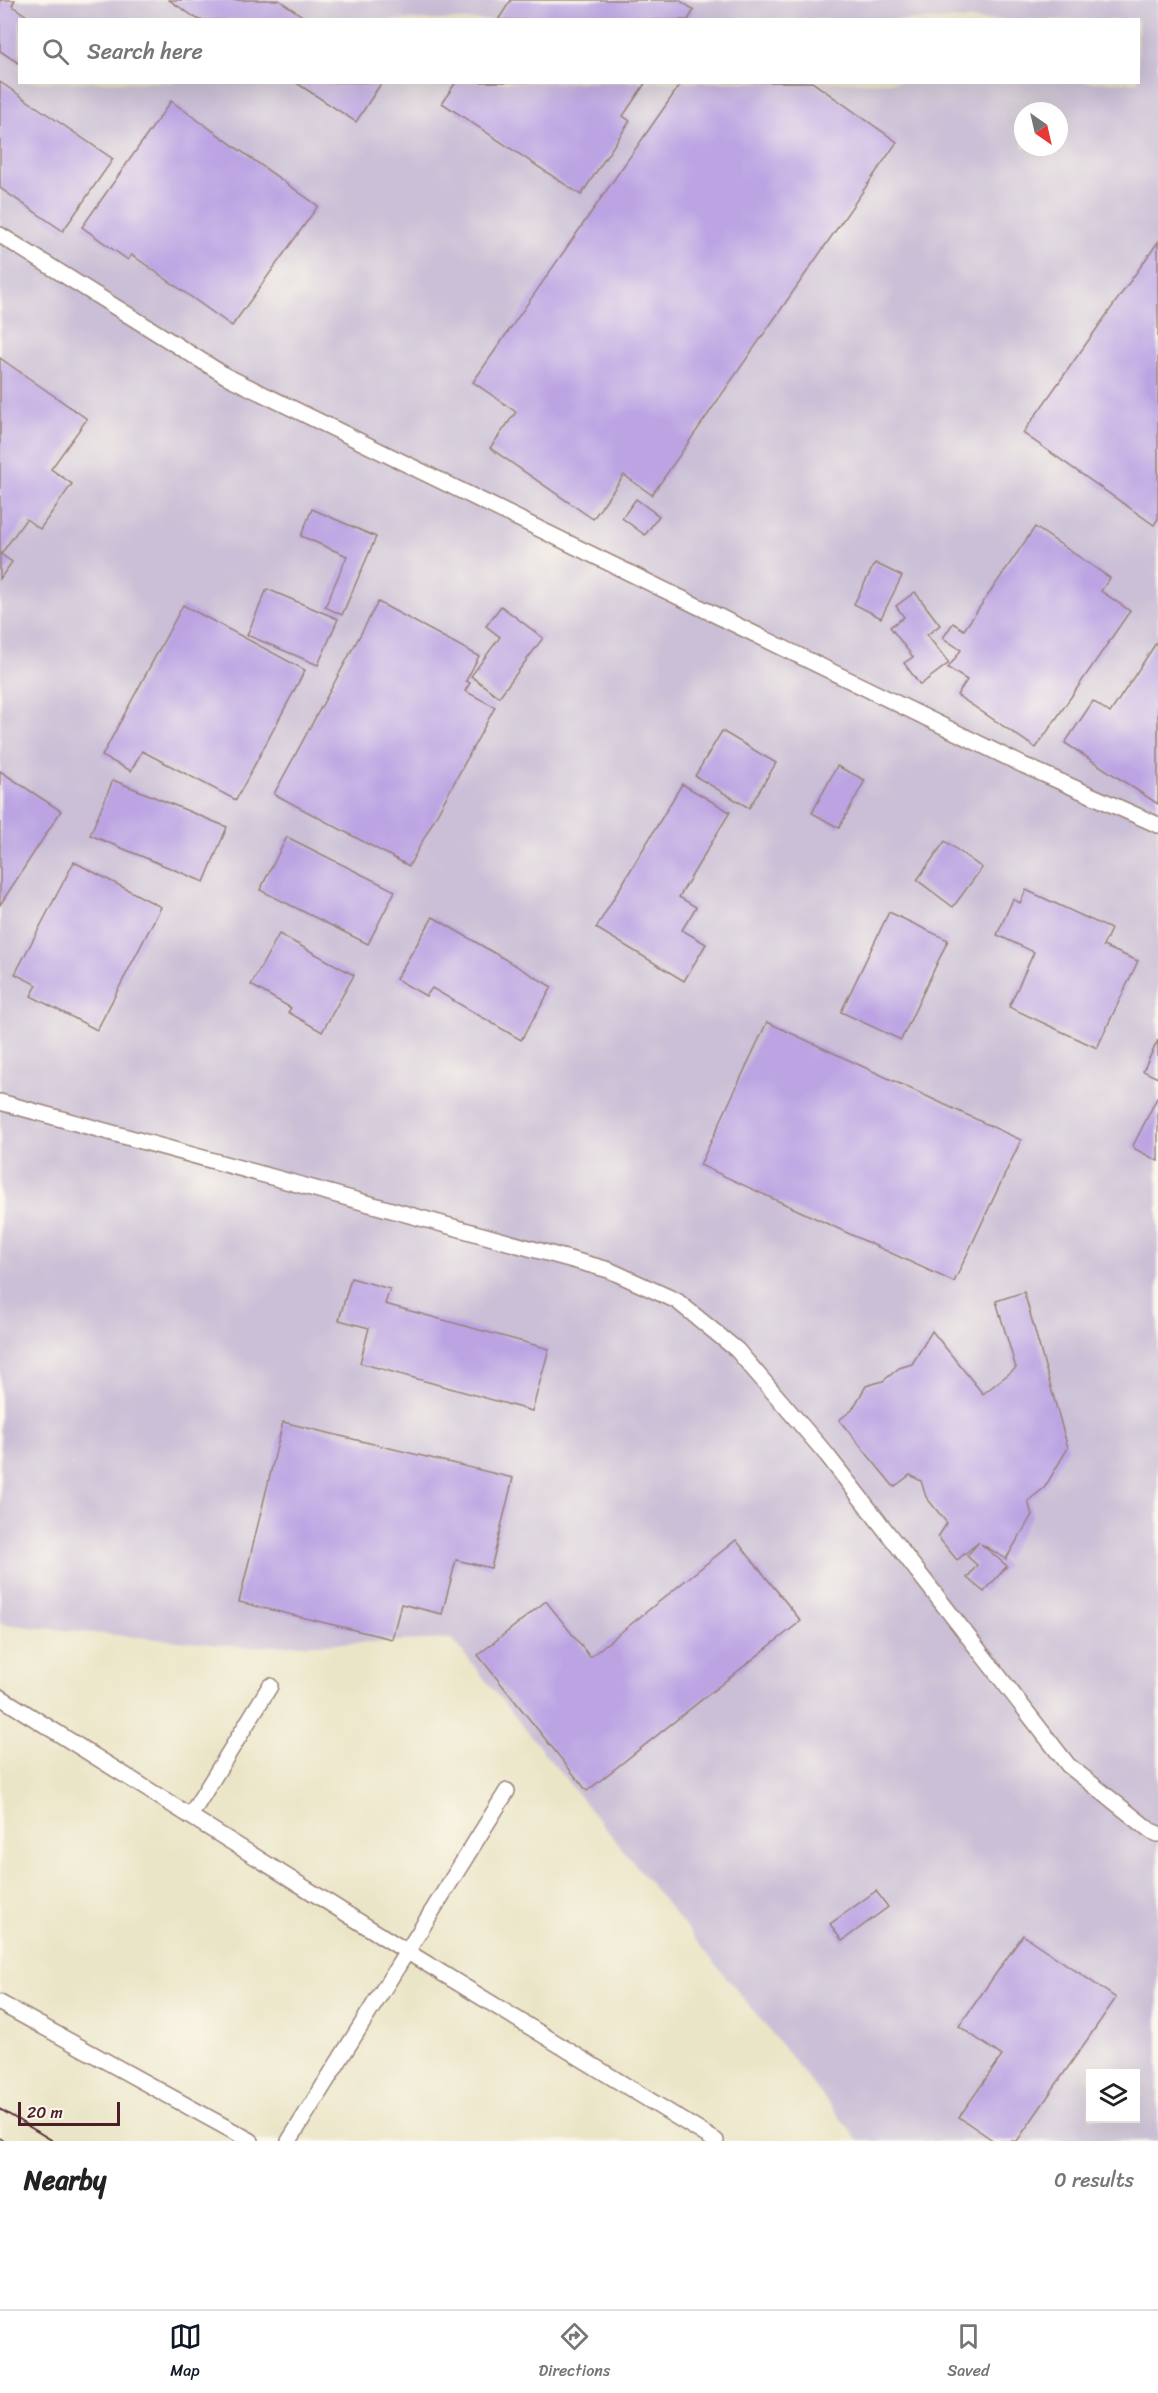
<!DOCTYPE html>
<style>
:root{--surface:#fff;--page:#f6f6f6;--text:#222;--muted:#767676;--line:#e0e0e0;--accent:#111827}
body{margin:0;font-family:Sriracha,sans-serif;background:var(--page);color:var(--text)}
.controls{position:absolute;right:18px;bottom:18px;display:grid;overflow:hidden;border-radius:0px;box-shadow:0 6px 24px #0002}
.controls button{width:54px;height:54px;display:grid;place-items:center;padding:0;border:0;border-bottom:2px solid var(--line);background:var(--surface);color:var(--text);font:30px sans-serif}
.compass{position:absolute;left:1014px;top:102px;width:54px;height:54px;border-radius:50%;background:var(--surface);box-shadow:0 6px 24px #0002;rotate:146deg}
.scale{position:absolute;left:18px;bottom:15px;width:102px;box-sizing:border-box;padding-left:6px;border:3px solid #4a1f2b;border-top:0;font-size:16px;line-height:21px;white-space:nowrap;color:#4a1f2b;-webkit-text-stroke:4px #fbf7ec;paint-order:stroke}
.list{margin:0;padding:0;list-style:none}
h2{display:flex;justify-content:space-between;align-items:center;height:78px;margin:0;padding:0 24px;font-size:26px}
h2 small{font-size:20px;font-weight:400;color:var(--muted)}
.icon{flex:none;width:33px;height:33px;fill:none;stroke:currentColor;stroke-width:2;stroke-linecap:round;stroke-linejoin:round}
.map{position:relative;flex:none;width:1158px;height:2141px;overflow:hidden}
.search{position:absolute;background:var(--surface);box-shadow:0 6px 24px #0002;left:18px;right:18px;top:18px;height:66px;display:flex;align-items:center;gap:15px;box-sizing:border-box;padding:0 21px;border-radius:0px;color:var(--muted);font-size:22px}
.sheet{height:168px;background:var(--surface)}
nav{display:flex;justify-content:space-around;align-items:center;box-sizing:border-box;height:84px;border-top:2px solid var(--line);background:var(--surface);font-size:16px;color:var(--muted)}
nav a{display:grid;justify-items:center;gap:3px}
nav .on{color:var(--accent)}
.map>svg:first-child{display:block}
</style>
<div class="map">
<svg width="1158" height="2141" viewBox="0 0 1158 2141">
<rect width="100%" height="100%" fill="#fbf7ec"/>
<filter id="ink" filterUnits="userSpaceOnUse"><feTurbulence type="fractalNoise" baseFrequency=".0167" numOctaves="2"/><feDisplacementMap in="SourceGraphic" scale="12" xChannelSelector="R" yChannelSelector="G"/><feConvolveMatrix kernelMatrix="1 2 1 2 8 2 1 2 1" color-interpolation-filters="sRGB"/></filter>
<filter id="wash" filterUnits="userSpaceOnUse"><feTurbulence type="fractalNoise" baseFrequency=".008" numOctaves="4" result="noise"/><feDisplacementMap in="SourceGraphic" scale="24" xChannelSelector="R" yChannelSelector="G"/><feGaussianBlur stdDeviation="1.35" result="paint"/><feColorMatrix in="noise" values="0 0 0 0 0 0 0 0 0 0 0 0 0 0 0 0 0 1.4 0 .05"/><feComposite in="paint" operator="in"/></filter>
<g filter="url(#wash)">
<rect width="100%" height="100%" fill="#ebe5c7"/>
<path fill="#cabfd6" fill-rule="evenodd" d="M0 0H1158V2141H859L452 1639 241 1647 0 1624ZM20 20H1138V82H20ZM1023 111H1059V147H1023ZM1090 2074H1136V2118H1090Z"/>
<g id="blocks">
<g fill="#bca4e3">
<polygon points="0,0 15,0 12,6 33,20 20,20 20,64 0,51"/>
<polygon points="169,0 279,0 308,20 199,20"/>
<polygon points="511,0 679,0 694,10 688,20 498,20"/>
<polygon points="0,82 113,159 63,231 0,188"/>
<polygon points="295,82 382,82 356,122"/>
<polygon points="456,82 646,82 623,116 630,121 581,195 442,103"/>
<polygon points="682,82 812,82 897,142 652,495 624,475 593,519 490,448 516,412 473,382"/>
<polygon points="171,101 318,206 232,326 132,255 128,260 82,227"/>
<polygon points="1158,242 1158,519 1154,525 1023,433"/>
<polygon points="0,358 87,419 51,469 72,484 40,529 26,519 1,554 12,562 0,579"/>
<polygon points="636,499 659,516 645,535 622,518"/>
<polygon points="312,509 376,537 342,615 325,607 347,556 301,536"/>
<polygon points="1035,527 1110,578 1101,591 1130,611 1036,748 957,695 967,680 948,668 961,650 943,638 953,623 964,630"/>
<polygon points="875,563 902,576 881,618 854,604"/>
<polygon points="267,589 338,619 318,665 247,635"/>
<polygon points="915,592 940,625 927,635 949,663 920,685 904,663 913,657 890,627 904,617 896,606"/>
<polygon points="378,602 479,656 466,681 470,683 465,691 495,707 409,866 274,794"/>
<polygon points="183,605 305,670 236,800 142,751 131,771 102,756"/>
<polygon points="501,606 543,638 499,697 471,676 500,637 486,626"/>
<polygon points="1158,640 1158,804 1065,743 1093,701 1110,713"/>
<polygon points="722,731 776,763 749,808 695,776"/>
<polygon points="837,766 865,780 839,828 812,813"/>
<polygon points="0,771 61,811 0,905"/>
<polygon points="113,780 227,827 204,882 90,835"/>
<polygon points="682,784 730,812 679,897 696,907 682,930 706,944 684,981 596,928"/>
<polygon points="287,837 395,891 368,944 260,890"/>
<polygon points="945,841 982,868 953,907 917,880"/>
<polygon points="74,862 161,907 97,1030 31,996 37,985 15,974"/>
<polygon points="1026,890 1111,929 1103,946 1138,961 1097,1048 1009,1007 1034,952 997,935 1013,899 1020,903"/>
<polygon points="889,912 948,940 901,1040 841,1012"/>
<polygon points="433,917 552,987 521,1040 432,988 426,996 396,979"/>
<polygon points="279,934 354,975 322,1032 288,1012 291,1008 251,985"/>
<polygon points="767,1022 1021,1140 954,1282 700,1165"/>
<polygon points="1158,1040 1158,1078 1143,1071"/>
<polygon points="1158,1096 1158,1161 1135,1149 1133,1146"/>
<polygon points="351,1278 390,1289 385,1304 549,1349 532,1411 360,1363 369,1328 339,1320"/>
<polygon points="1024,1292 1068,1448 1045,1487 1028,1501 1032,1515 1006,1559 981,1544 1007,1566 984,1592 967,1578 977,1565 967,1556 979,1542 957,1560 938,1537 947,1523 926,1497 921,1481 910,1475 894,1487 839,1420 852,1410 866,1386 883,1381 899,1368 912,1364 932,1331 983,1394 1016,1368 996,1301"/>
<polygon points="283,1422 513,1478 491,1568 456,1560 442,1614 401,1604 392,1639 239,1602"/>
<polygon points="736,1540 801,1621 587,1791 478,1655 546,1601 590,1657"/>
<polygon points="876,1891 888,1907 842,1941 830,1924"/>
<polygon points="1023,1935 1116,1998 1017,2141 994,2141 959,2117 1002,2056 959,2026"/>
</g>
</g>
</g>
<g filter="url(#ink)">
<use href="#blocks" fill-opacity="0" stroke="#9a8279" stroke-width="1.5"/>
<g fill="none" stroke-linecap="round" stroke-linejoin="round">
<g stroke="#9a8279" stroke-width="18">
<g id="service">
<polyline points="0,235 226,376 1023,765 1158,825"/>
<polyline points="0,1102 609,1270 677,1301 737,1350 827,1455 1068,1765 1151,1831 1158,1834"/>
<polyline points="0,1697 406,1951 716,2141"/>
<polyline points="190,1816 270,1686"/>
<polyline points="0,2003 251,2141"/>
<polyline points="289,2141 507,1791"/>
</g>
</g>
<use href="#service" stroke="#fff" stroke-width="15"/>
<g stroke="#4a1f2b" stroke-width="1.5">
<polyline points="0,2109 53,2141"/>
<polyline points="0,2138 4,2141"/>
</g>
</g>
</g>
</svg>
<div class="controls">
<button><svg class="icon" aria-label="layers" viewBox="0 0 24 24"><path d="M12 4l9 5-9 5-9-5zM3 14l9 5 9-5"/></svg></button>
</div>
<svg class="compass" viewBox="-18 -18 36 36"><path d="M0-13l5 13h-10z" fill="#e53935"/><path d="M0 13l5-13h-10z" fill="#767676"/></svg>
<div class="scale">20 m</div>
<div class="search"><svg class="icon" aria-label="search" viewBox="0 0 24 24"><circle cx="10" cy="10" r="6"/><path d="M15 15l6 6"/></svg>Search here</div>
</div>
<section class="sheet">
<h2>Nearby<small>0 results</small></h2>
<ul class="list">
</ul>
</section>
<nav>
<a class="on"><svg class="icon" aria-label="map" viewBox="0 0 24 24"><path d="M3 6l6-2 6 2 6-2v14l-6 2-6-2-6 2zM9 4v14M15 6v14"/></svg>Map</a>
<a><svg class="icon" aria-label="directions" viewBox="0 0 24 24"><path d="M12 3l9 9-9 9-9-9zM9 14v-3h6M13 9l2 2-2 2"/></svg>Directions</a>
<a><svg class="icon" aria-label="saved" viewBox="0 0 24 24"><path d="M7 4h10v16l-5-4-5 4z"/></svg>Saved</a>
</nav>
